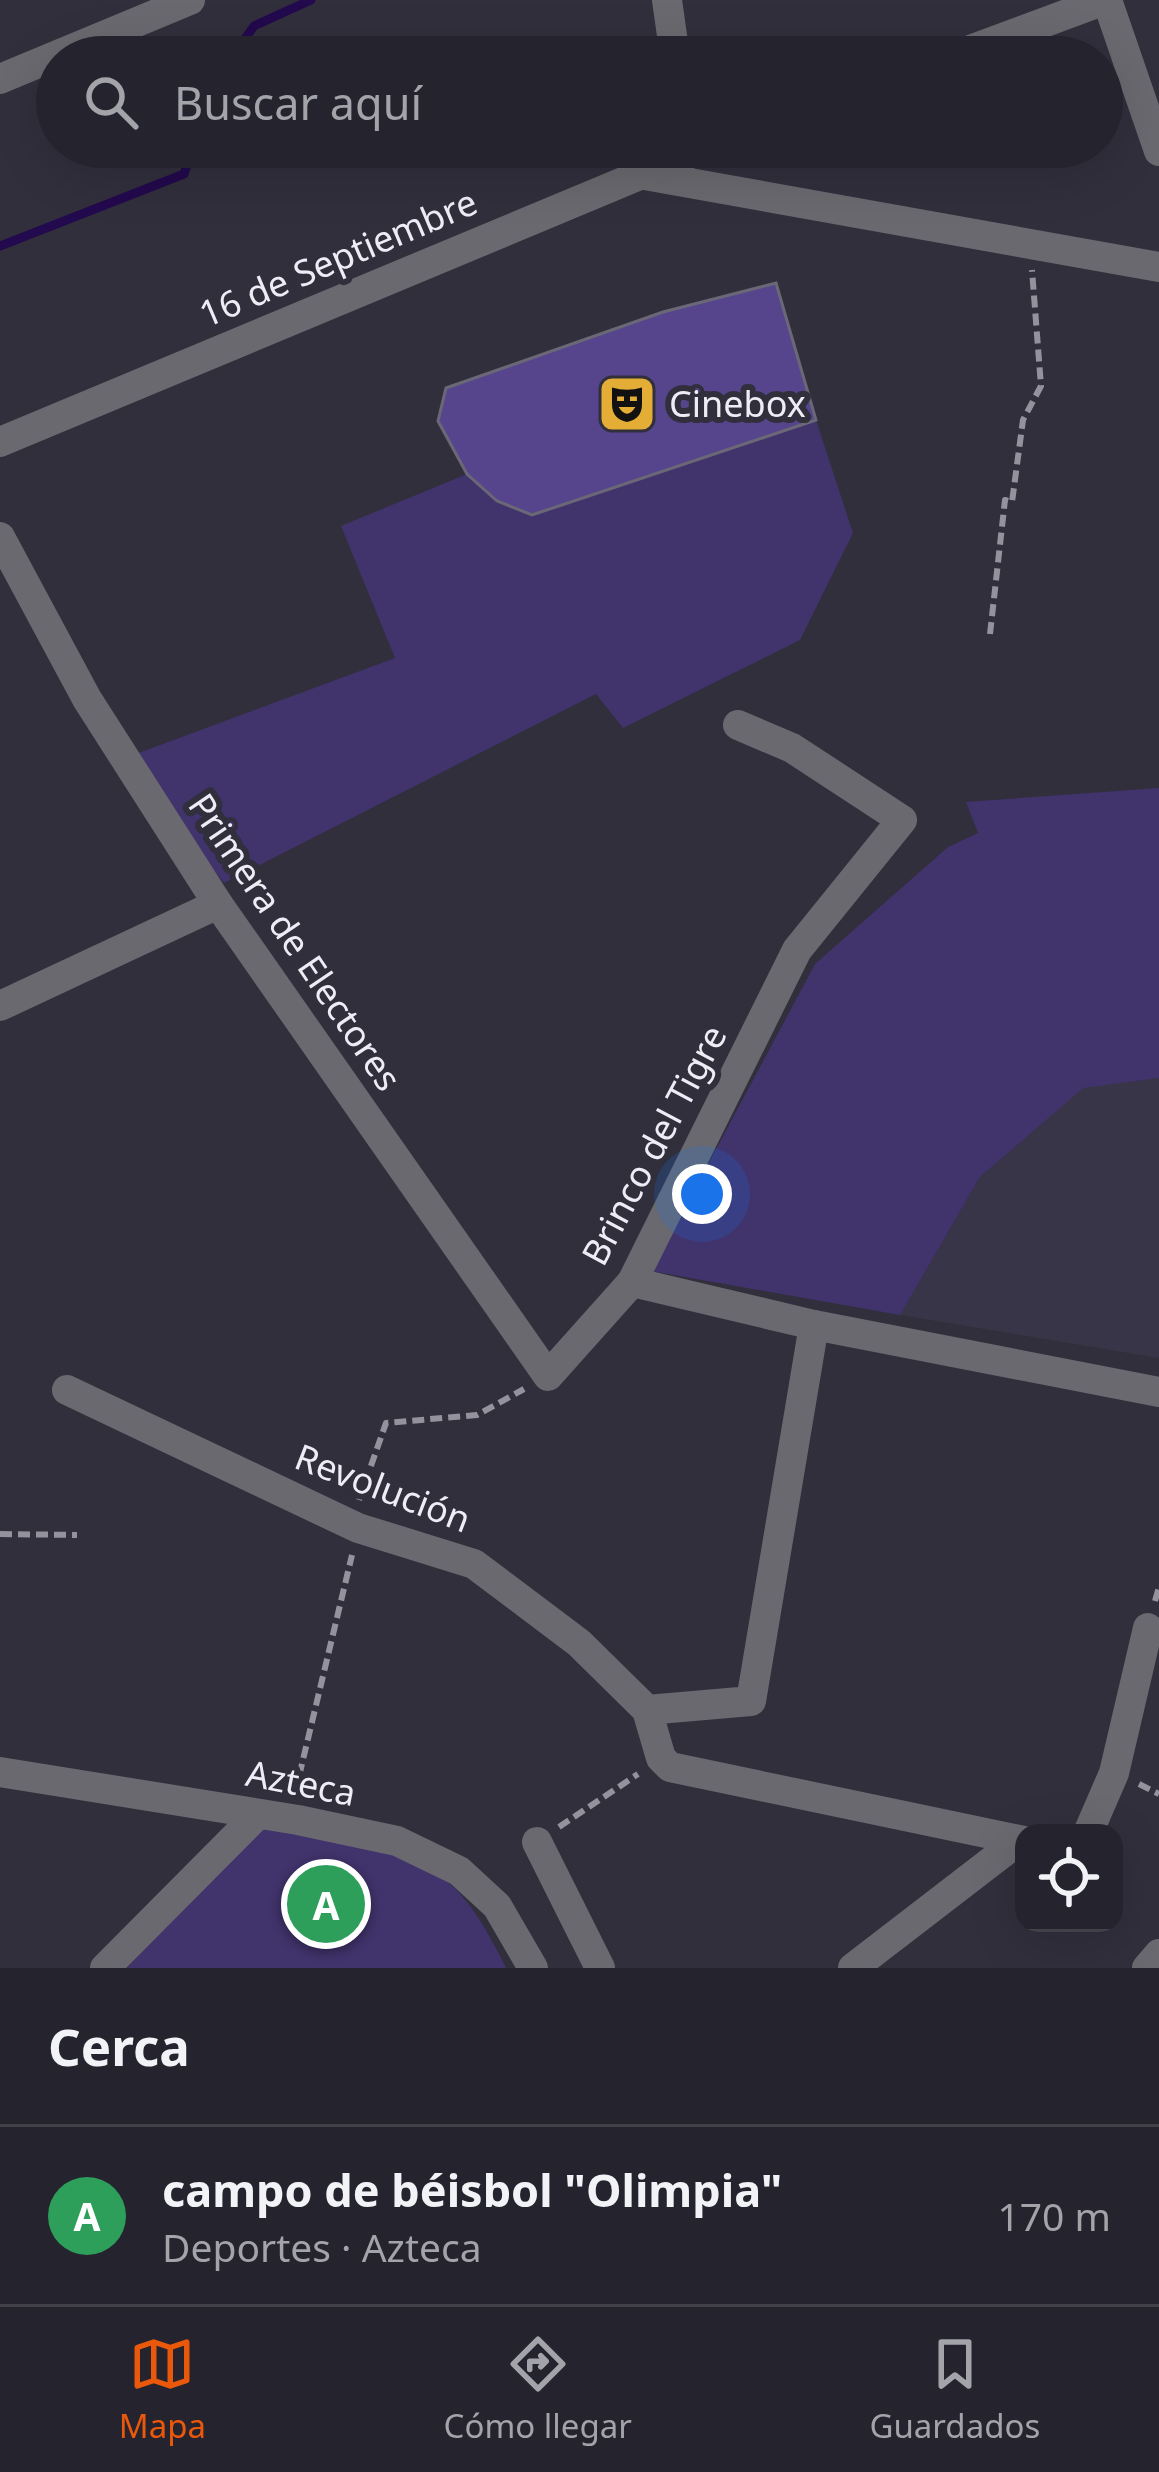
<!DOCTYPE html>
<html lang="es">
<head>
<meta charset="utf-8">
<style>
  body { margin:0; font-family:"Noto Sans",sans-serif; background:#2d2b35; color:#f1f3f6 }
  .controls { position:absolute; right:36px; bottom:36px; display:grid; overflow:hidden; border-radius:24px; box-shadow:0 12px 48px #0002 }
  .controls button { width:108px; height:108px; display:grid; place-items:center; padding:0; border:0; border-bottom:3px solid #424049; background:#25232d; color:#f1f3f6; font:60px sans-serif }
  .you { position:absolute; left:702px; top:1194px; width:42px; height:42px; margin:-30px; border:9px solid #fff; border-radius:50%; background:#1a73e8; box-shadow:0 0 0 18px #1a73e833 }
  .badge { display:grid; place-items:center; width:78px; height:78px; border-radius:50%; background:#ea580c; color:#fff; font-size:39px; font-weight:700 }
  .pin { position:absolute; translate:-50% -50%; border:6px solid #fff; box-shadow:0 3px 12px #0006 }
  .list { margin:0; padding:0; list-style:none }
  h2 { display:flex; justify-content:space-between; align-items:center; height:156px; margin:0; padding:0 48px; font-size:51px }
  h2 small { font-size:39px; font-weight:400; color:#a3a4aa }
  .list li { display:grid; grid-template-columns:78px 1fr auto; gap:36px; align-items:center; box-sizing:border-box; height:180px; padding:0 48px; border-top:3px solid #424049 }
  .list b { display:block; font-size:45px; white-space:nowrap }
  .list p { margin:0; font-size:39px; white-space:nowrap; color:#a3a4aa }
  .list em { font-size:39px; font-style:normal; color:#a3a4aa }
  .icon { flex:none; width:66px; height:66px; fill:none; stroke:currentColor; stroke-width:2; stroke-linecap:round; stroke-linejoin:round }
  .map { position:relative; flex:none; width:1159px; height:1968px; overflow:hidden }
  .search { position:absolute; background:#25232d; box-shadow:0 12px 48px #0002; left:36px; right:36px; top:36px; height:132px; display:flex; align-items:center; gap:30px; box-sizing:border-box; padding:0 42px; border-radius:66px; color:#a3a4aa; font-size:45px }
  .sheet { height:336px; background:#25232d }
  nav { display:flex; justify-content:space-around; align-items:center; box-sizing:border-box; height:168px; border-top:3px solid #424049; background:#25232d; font-size:33px; color:#a3a4aa }
  nav a { display:grid; justify-items:center; gap:6px }
  nav .on { color:#ea580c }
  .map>svg:first-child { display:block }
</style>
</head>
<body>
<div class="map">
<svg width="1159" height="1968" viewBox="0 0 1159 1968">
  <rect width="100%" height="100%" fill="#312f3c"/>
  <!-- built -->
  <path fill="#393548" d="M1159,1078V1358L900,1315L980,1177L1083,1087Z"/>
  <!-- green -->
  <g fill="#41336c">
    <path d="M816,420L853,533L800,640L623,728L596,694L224,883L125,758L395,658L341,526L467,474L497,501L532,515Z"/>
    <path d="M1159,788V1078L1083,1088L980,1177L900,1315L651,1271L815,964L948,847L978,833L966,802Z"/>
    <path d="M264,1820C324,1832 391,1840 442,1877C470,1898 491,1937 506,1968H127Z"/>
  </g>
  <g fill="none" stroke-linecap="round" stroke-linejoin="round">
    <!-- stream -->
    <g stroke="#23094d" stroke-width="9">
      <path d="M232,57L254,26L311,0"/>
      <path d="M0,246L184,174L193,147"/>
    </g>
  </g>
  <!-- building -->
  <path fill="#56458c" stroke="#6a6876" stroke-width="3" d="M776,283L816,420L532,515L497,501L467,474L438,421L446,388L663,312Z"/>
  <g fill="none" stroke-linecap="round" stroke-linejoin="round">
    <!-- path -->
    <g stroke="#94939d" stroke-width="6" stroke-dasharray="12 6" stroke-linecap="butt">
      <path d="M990,634L1005,500L1012,502L1023,420L1041,386L1032,270"/>
      <path d="M359,1500L386,1423L477,1415L524,1389"/>
      <path d="M0,1534L77,1535"/>
      <path d="M1155,1601L1159,1587"/>
      <path d="M1139,1784L1159,1794"/>
      <path d="M295,1793L352,1555"/>
      <path d="M559,1827L638,1774"/>
    </g>
    <!-- minor -->
    <g stroke="#6a696f" stroke-width="30">
      <path d="M667,0L675,57"/>
      <path d="M1107,0L1159,151"/>
      <path d="M951,57L1105,0"/>
      <path d="M0,79L190,0"/>
      <path d="M639,174L1159,267"/>
      <path d="M0,442L707,147"/>
      <path d="M0,537L87,699L218,904L548,1376L632,1282L797,950L902,820L792,748L738,725"/>
      <path d="M0,1006L218,904"/>
      <path d="M632,1282L814,1325L1159,1392"/>
      <path d="M67,1390L358,1528L474,1564L579,1643L647,1710L661,1758L670,1767L1024,1841"/>
      <path d="M647,1710L751,1701L814,1325"/>
      <path d="M0,1772L298,1820L397,1841L459,1871L497,1906L533,1968"/>
      <path d="M1088,1833L1114,1773L1148,1628"/>
      <path d="M537,1842L600,1968"/>
      <path d="M105,1968L258,1814"/>
      <path d="M853,1968L1018,1841"/>
      <path d="M1147,1968L1159,1954"/>
    </g>
  </g>
  <!-- icons -->
  <defs>
    <symbol id="theatre-square" viewBox="-11 -11 22 22"><rect x="-9" y="-9" width="18" height="18" rx="4" fill="#e4ad35" stroke="#312f3c"/><path d="M-5-5.5Q0-4 5-5.5V0Q5 5 0 6Q-5 5-5 0ZM-3.3-2.5H-1v1.5H-3.3ZM1-2.5H3.3v1.5H1ZM-2.8 1Q0 5.5 2.8 1Z" fill="#111"/></symbol>
  </defs>
  <g fill-rule="evenodd">
    <use href="#theatre-square" x="594" y="371" width="66" height="66"/>
  </g>
  <g text-anchor="middle" stroke-width="12" stroke-linejoin="round" paint-order="stroke">
    <!-- street labels -->
    <g font-size="36" fill="#eeedf6" stroke="#312f3c">
      <text transform="translate(338 258) rotate(-23)" y="13">16 de Septiembre</text>
      <text transform="translate(295 942) rotate(56)" y="13">Primera de Electores</text>
      <text transform="translate(654 1145) rotate(-62)" y="13">Brinco del Tigre</text>
      <text transform="translate(383 1488) rotate(21)" y="13">Revolución</text>
      <text transform="translate(301 1783) rotate(11)" y="13">Azteca</text>
    </g>
    <!-- poi labels -->
    <g font-size="36" fill="#eeedf6" stroke="#312f3c" text-anchor="start">
      <text x="669" y="417">Cinebox</text>
    </g>
  </g>
</svg>
<div class="controls">
<button><svg class="icon" aria-label="locate" viewBox="0 0 24 24"><circle cx="12" cy="12" r="6"/><path d="M12 2v4M12 18v4M2 12h4M18 12h4"/></svg></button>
</div>
<div class="you"></div>
<div class="pin badge" style="left:326px;top:1904px;background:#2e9e5b">A</div>
<div class="search"><svg class="icon" aria-label="search" viewBox="0 0 24 24"><circle cx="10" cy="10" r="6"/><path d="M15 15l6 6"/></svg>Buscar aquí</div>
</div>
<section class="sheet">
<h2>Cerca<small></small></h2>
<ul class="list">
<li><span class="badge" style="background:#2e9e5b">A</span><div><b>campo de béisbol &quot;Olimpia&quot;</b><p>Deportes · Azteca</p></div><em>170 m</em></li>
</ul>
</section>
<nav>
<a class="on"><svg class="icon" aria-label="map" viewBox="0 0 24 24"><path d="M3 6l6-2 6 2 6-2v14l-6 2-6-2-6 2zM9 4v14M15 6v14"/></svg>Mapa</a>
<a><svg class="icon" aria-label="directions" viewBox="0 0 24 24"><path d="M12 3l9 9-9 9-9-9zM9 14v-3h6M13 9l2 2-2 2"/></svg>Cómo llegar</a>
<a><svg class="icon" aria-label="saved" viewBox="0 0 24 24"><path d="M7 4h10v16l-5-4-5 4z"/></svg>Guardados</a>
</nav>
</body>
</html>
